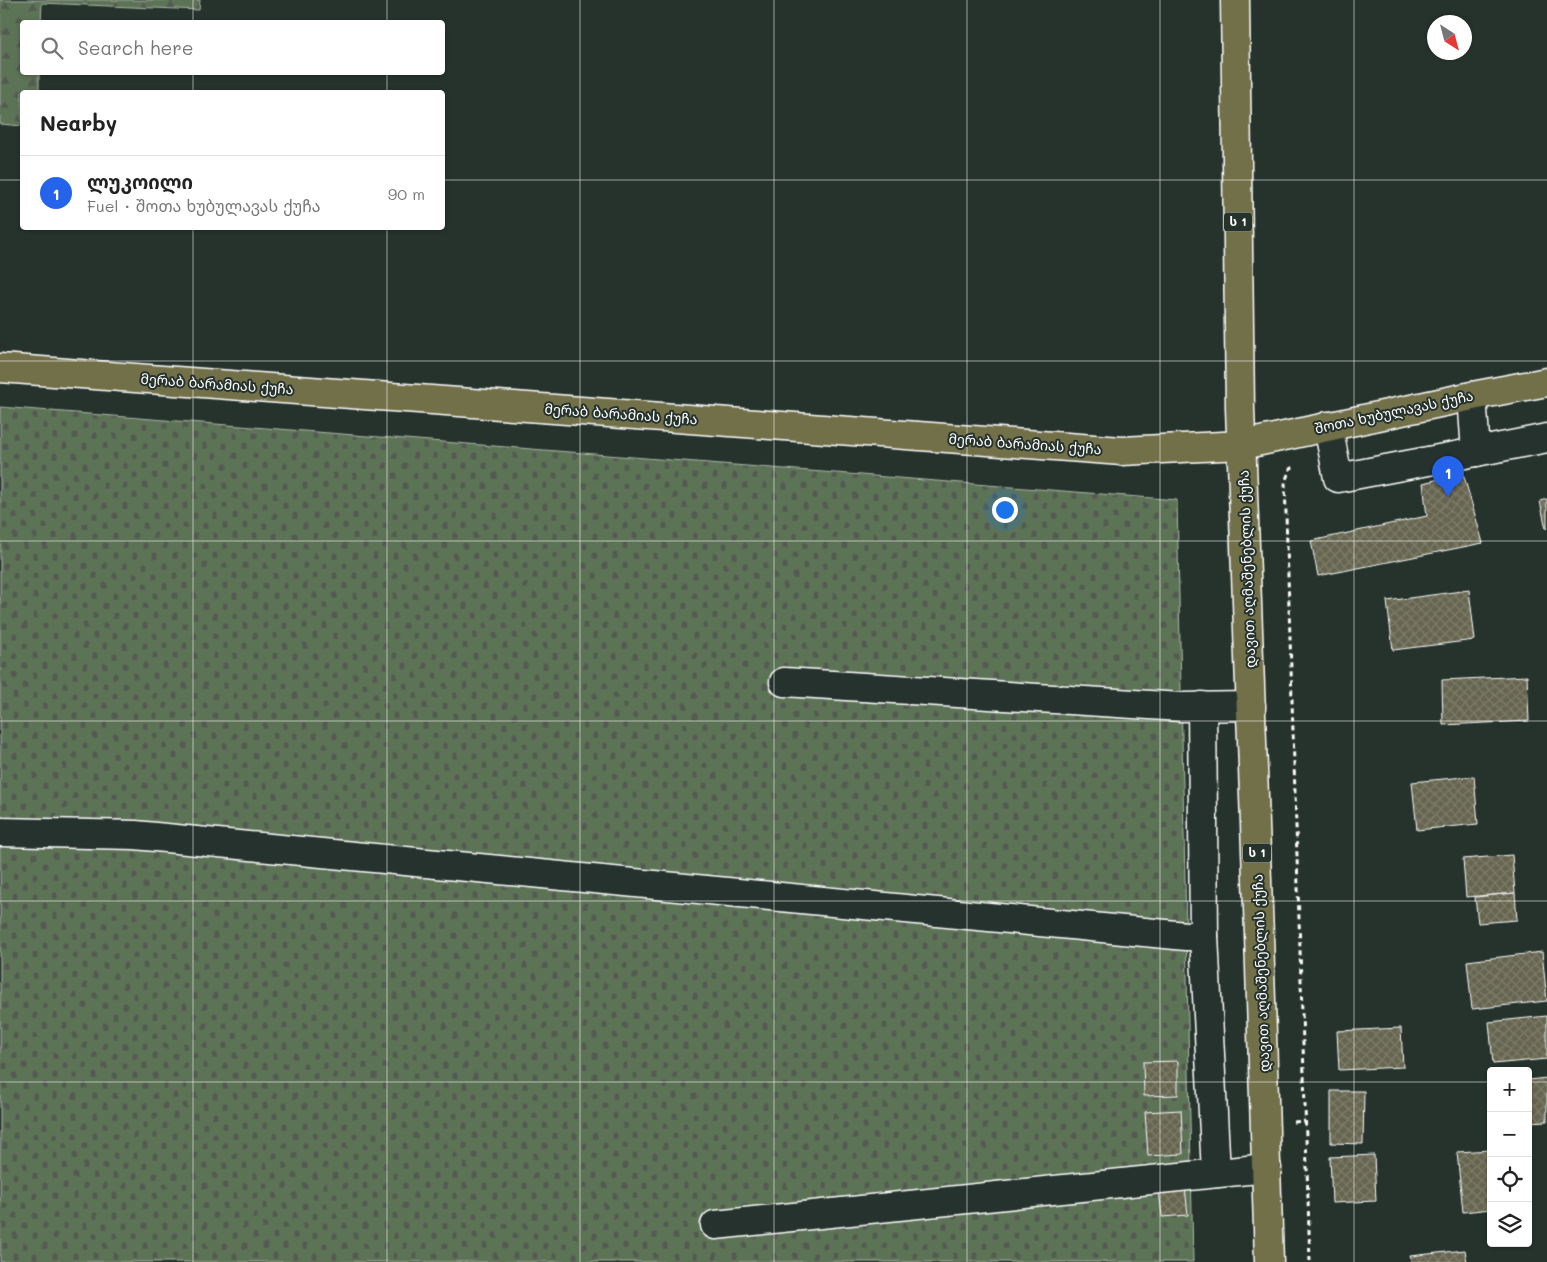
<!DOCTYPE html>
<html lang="en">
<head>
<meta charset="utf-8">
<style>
  body { margin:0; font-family:Mali,"Noto Sans Georgian",sans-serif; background:#f2f2f2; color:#222 }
  .controls { position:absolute; right:15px; bottom:15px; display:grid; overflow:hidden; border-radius:5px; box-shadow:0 1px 4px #0004 }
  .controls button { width:45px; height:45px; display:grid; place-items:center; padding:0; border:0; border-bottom:1px solid #e0e0e0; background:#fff; color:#222; font:25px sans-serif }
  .compass { position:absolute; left:1427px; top:15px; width:45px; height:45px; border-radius:50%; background:#fff; box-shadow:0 1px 4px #0004; rotate:144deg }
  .you { position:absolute; left:1004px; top:509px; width:18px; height:18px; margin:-12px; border:4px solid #fff; border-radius:50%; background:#1a73e8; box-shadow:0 0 0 8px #1a73e833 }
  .badge { display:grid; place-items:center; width:32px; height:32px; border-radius:50%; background:#2563eb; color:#fff; font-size:16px; font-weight:700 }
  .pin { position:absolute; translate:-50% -41px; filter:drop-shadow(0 1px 2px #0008) }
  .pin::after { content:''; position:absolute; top:26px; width:18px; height:15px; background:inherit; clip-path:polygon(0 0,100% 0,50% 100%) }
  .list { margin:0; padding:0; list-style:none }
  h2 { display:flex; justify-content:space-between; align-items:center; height:65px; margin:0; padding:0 20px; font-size:21px }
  h2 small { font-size:16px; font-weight:400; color:#767676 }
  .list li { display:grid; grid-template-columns:32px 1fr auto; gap:15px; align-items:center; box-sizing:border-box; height:75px; padding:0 20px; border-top:1px solid #e0e0e0 }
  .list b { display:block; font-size:19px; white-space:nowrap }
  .list p { margin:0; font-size:16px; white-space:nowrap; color:#767676 }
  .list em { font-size:16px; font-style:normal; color:#767676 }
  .icon { flex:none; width:28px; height:28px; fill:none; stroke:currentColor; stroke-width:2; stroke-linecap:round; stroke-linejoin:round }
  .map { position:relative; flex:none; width:1547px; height:1262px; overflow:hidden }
  .search { position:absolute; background:#fff; box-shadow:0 1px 4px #0004; left:20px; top:20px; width:425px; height:55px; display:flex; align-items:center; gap:12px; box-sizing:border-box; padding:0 18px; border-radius:5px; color:#767676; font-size:19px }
  .panel { position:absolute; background:#fff; box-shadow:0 1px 4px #0004; left:20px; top:90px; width:425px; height:140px; border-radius:5px }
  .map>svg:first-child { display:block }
</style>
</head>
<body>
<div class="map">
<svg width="1547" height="1262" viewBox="0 0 1547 1262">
  <defs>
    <pattern id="forest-firs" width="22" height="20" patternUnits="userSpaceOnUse" patternTransform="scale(1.25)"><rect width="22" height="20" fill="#5d7357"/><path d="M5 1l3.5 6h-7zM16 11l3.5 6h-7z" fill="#525a50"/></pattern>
    <pattern id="cemetery-stones" width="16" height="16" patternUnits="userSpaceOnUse" patternTransform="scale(1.25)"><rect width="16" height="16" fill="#5d7357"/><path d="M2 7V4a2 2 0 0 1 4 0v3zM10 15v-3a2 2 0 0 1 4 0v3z" fill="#525a50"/></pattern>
    <pattern id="building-cross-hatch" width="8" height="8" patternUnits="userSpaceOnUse" patternTransform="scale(1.25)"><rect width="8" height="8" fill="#666550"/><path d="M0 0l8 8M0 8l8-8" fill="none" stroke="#7d7c6a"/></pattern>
  </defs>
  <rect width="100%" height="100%" fill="#26332d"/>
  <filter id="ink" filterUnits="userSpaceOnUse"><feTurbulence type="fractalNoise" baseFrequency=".02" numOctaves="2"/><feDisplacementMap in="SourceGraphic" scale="10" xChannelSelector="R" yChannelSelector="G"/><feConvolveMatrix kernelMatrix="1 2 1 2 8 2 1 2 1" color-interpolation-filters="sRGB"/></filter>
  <g filter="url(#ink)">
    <!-- forest -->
    <path fill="url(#forest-firs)" stroke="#aeb9ab" d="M0,0H200L199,10L42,3L41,22H22V72L39,73V92H22V126L0,124Z"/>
    <!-- cemetery -->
    <path fill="url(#cemetery-stones)" stroke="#aeb9ab" d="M0,407L1177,500L1193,1262H0Z"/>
    <!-- building -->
    <g fill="url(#building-cross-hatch)" stroke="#fff">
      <path d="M1463,473L1483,543L1318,576L1311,541L1427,516L1423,483Z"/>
      <path d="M1547,499V528L1546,529L1540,501Z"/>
      <path d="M1469,590L1475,640L1393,650L1387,601Z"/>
      <path d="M1527,676L1529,721L1443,725L1442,680Z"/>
      <path d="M1474,776L1478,824L1417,830L1412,782Z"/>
      <path d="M1512,855L1515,893L1466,897L1463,859Z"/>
      <path d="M1515,893L1517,920L1478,923L1475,897Z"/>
      <path d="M1542,952L1547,1001L1472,1009L1467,961Z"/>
      <path d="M1547,1016V1059L1493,1064L1489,1022Z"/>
      <path d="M1401,1028L1403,1067L1339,1070L1337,1031Z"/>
      <path d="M1178,1061V1095L1144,1096L1143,1062Z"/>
      <path d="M1547,1078V1121L1528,1122V1080Z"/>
      <path d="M1331,1091H1364L1363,1144L1331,1143Z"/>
      <path d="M1181,1110L1183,1154L1148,1156L1145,1112Z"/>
      <path d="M1491,1150V1209L1463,1212L1457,1152Z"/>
      <path d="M1374,1155L1376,1201L1332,1203L1330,1157Z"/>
      <path d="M1185,1187L1188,1215L1162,1217L1159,1189Z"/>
      <path d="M1465,1250L1467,1262H1411L1410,1256Z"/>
    </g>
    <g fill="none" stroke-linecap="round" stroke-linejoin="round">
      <defs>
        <g id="minor">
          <path d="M1472,396L1476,452"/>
          <path d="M1328,426L1338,478L1476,452L1547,438"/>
          <path d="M784,682L1181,707L1251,706"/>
          <path d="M1202,706L1204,936L1216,1173"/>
          <path d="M0,832L135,835L1186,936H1204"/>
          <path d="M715,1225L1267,1168"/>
        </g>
        <path id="major" d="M0,368L1122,451L1242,445L1472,396L1547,382"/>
        <path id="highway" d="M1235,0L1240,408L1259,935L1269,1262"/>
      </defs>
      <!-- minor casing -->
      <use href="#minor" stroke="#fff" stroke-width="31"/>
      <!-- major casing -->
      <use href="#major" stroke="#fff" stroke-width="31"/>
      <!-- highway casing -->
      <use href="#highway" stroke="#fff" stroke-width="31"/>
      <!-- path -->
      <g stroke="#fff" stroke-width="3" stroke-dasharray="5 4" stroke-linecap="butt">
        <path d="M1293,467L1290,469L1285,482L1310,1262"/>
        <path d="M1294,1122L1305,1121"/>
      </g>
      <!-- minor -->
      <use href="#minor" stroke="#26332d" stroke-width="28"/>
      <!-- major -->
      <use href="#major" stroke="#726f4a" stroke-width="28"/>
      <!-- highway -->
      <use href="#highway" stroke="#726f4a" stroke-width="28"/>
    </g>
  </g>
  <!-- grid -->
  <path fill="none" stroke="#fff" stroke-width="1" stroke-opacity="0.55" d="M193,0V22M387,0V22M580,0V1262M774,0V1262M967,0V1262M1160,0V1262M1354,0V1262M193,72V92M387,72V92M0,180H22M442,180H1547M193,228V1262M387,228V1262M0,361H1547M0,541H1547M0,721H1547M0,901H1547M0,1082H1491M1528,1082H1547"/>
  <g text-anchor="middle" stroke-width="4" stroke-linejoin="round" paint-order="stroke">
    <!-- shield labels -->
    <g fill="#26332d" stroke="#bec2c0" stroke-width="1">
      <rect x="1224" y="212.5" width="28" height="19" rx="4"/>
      <rect x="1243" y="843.5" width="28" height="19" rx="4"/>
    </g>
    <g font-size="12" font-weight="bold" fill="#fff">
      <text x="1238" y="226">ს 1</text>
      <text x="1257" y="857">ს 1</text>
    </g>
    <!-- street labels -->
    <g font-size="14" fill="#fff" stroke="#26332d">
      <text transform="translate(217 384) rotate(4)" y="5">მერაბ ბარამიას ქუჩა</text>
      <text transform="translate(1394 412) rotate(-12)" y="5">შოთა ხუბულავას ქუჩა</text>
      <text transform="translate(621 414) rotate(4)" y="5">მერაბ ბარამიას ქუჩა</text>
      <text transform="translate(1025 444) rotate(4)" y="5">მერაბ ბარამიას ქუჩა</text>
      <text transform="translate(1247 569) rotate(-92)" y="5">დავით აღმაშენებლის ქუჩა</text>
      <text transform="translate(1261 973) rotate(-92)" y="5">დავით აღმაშენებლის ქუჩა</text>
    </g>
  </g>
</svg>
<div class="controls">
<button>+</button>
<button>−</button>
<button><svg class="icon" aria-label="locate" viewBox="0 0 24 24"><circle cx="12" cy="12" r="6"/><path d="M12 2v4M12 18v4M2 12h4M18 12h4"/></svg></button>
<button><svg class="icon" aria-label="layers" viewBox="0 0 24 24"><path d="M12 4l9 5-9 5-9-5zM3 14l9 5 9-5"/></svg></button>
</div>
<svg class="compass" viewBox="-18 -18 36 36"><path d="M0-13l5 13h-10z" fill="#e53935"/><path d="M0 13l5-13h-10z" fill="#767676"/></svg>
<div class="you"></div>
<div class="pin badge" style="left:1448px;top:497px">1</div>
<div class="search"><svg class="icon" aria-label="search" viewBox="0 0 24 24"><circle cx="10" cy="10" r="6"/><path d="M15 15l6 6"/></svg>Search here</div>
<section class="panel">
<h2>Nearby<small></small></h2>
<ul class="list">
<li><span class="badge">1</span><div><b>ლუკოილი</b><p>Fuel · შოთა ხუბულავას ქუჩა</p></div><em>90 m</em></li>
</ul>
</section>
</div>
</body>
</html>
